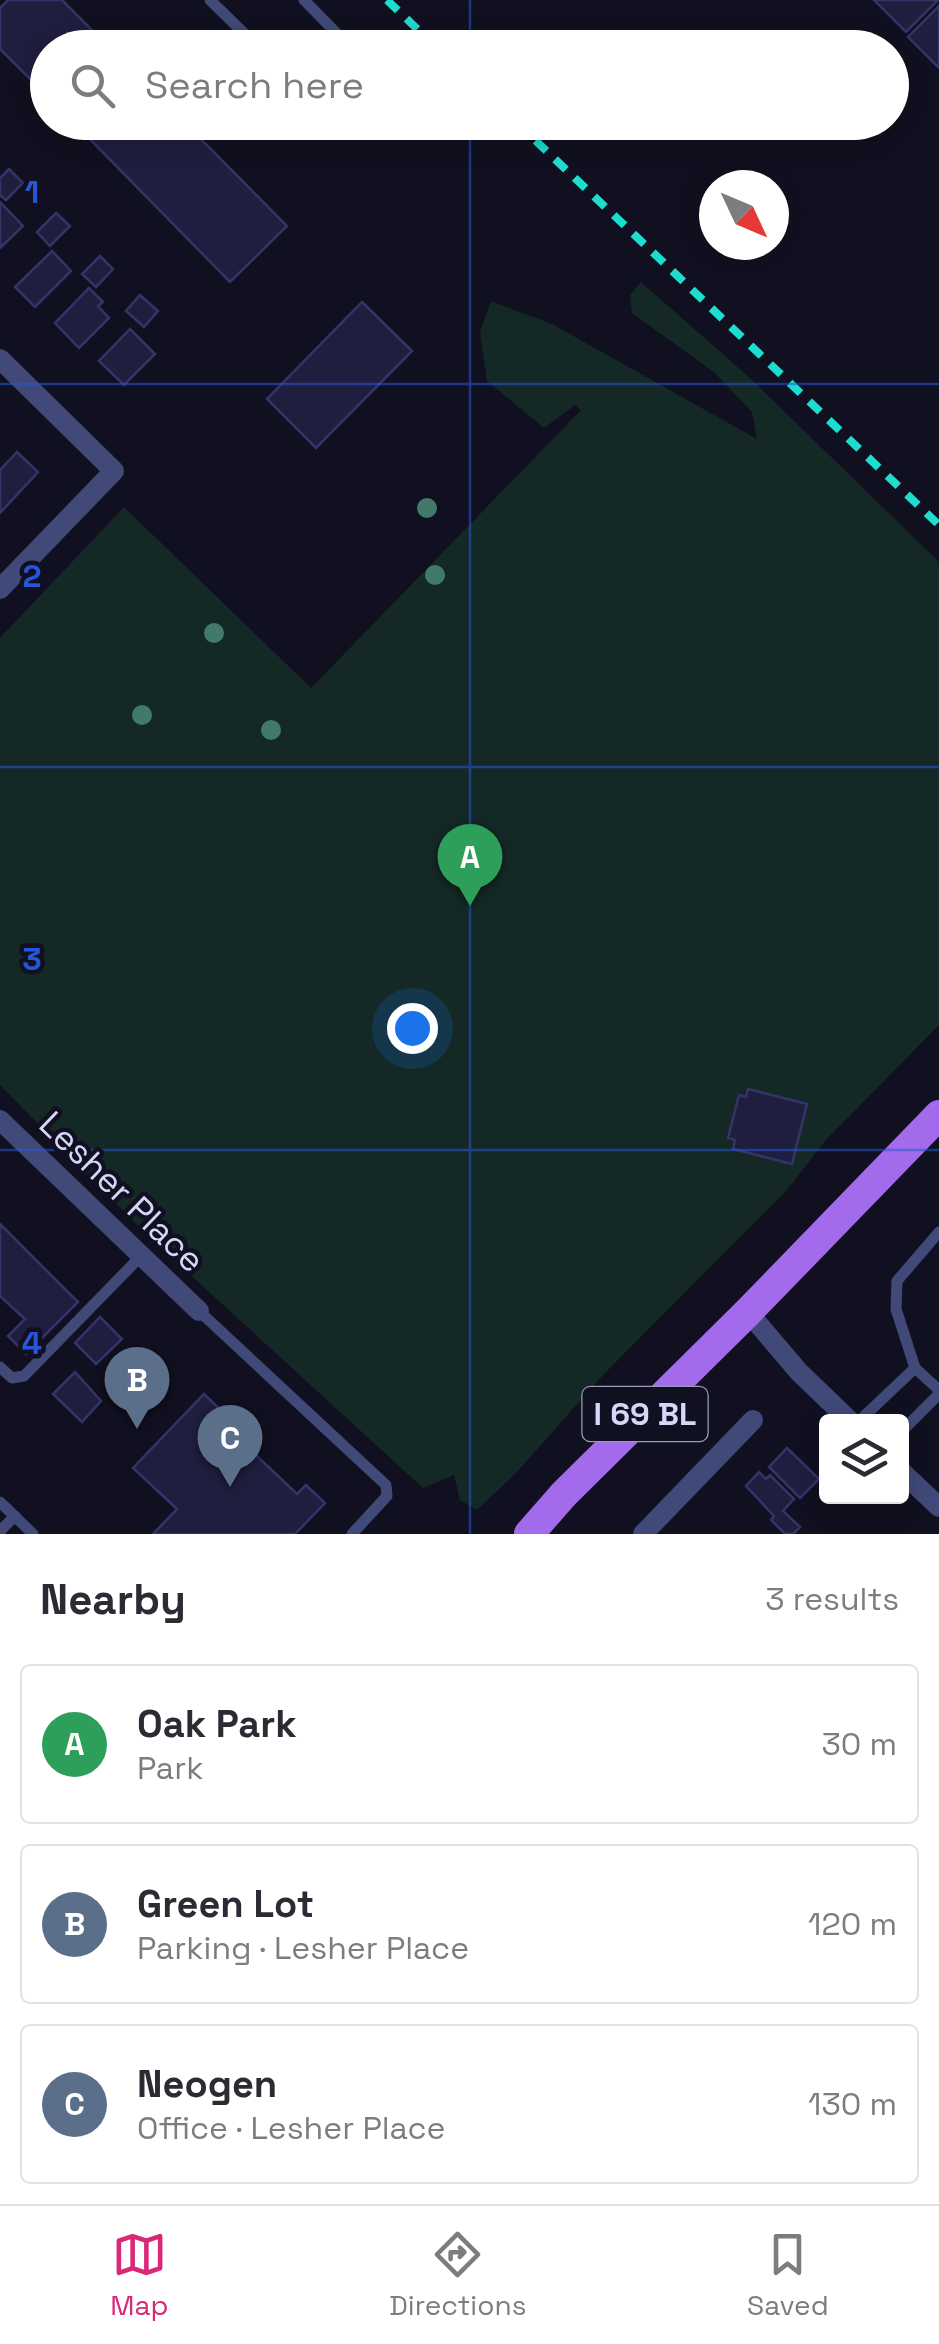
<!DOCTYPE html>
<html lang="en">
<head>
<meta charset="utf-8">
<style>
  body { margin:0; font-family:"Space Grotesk",sans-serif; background:#f2f2f3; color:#2b2b33 }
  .controls { position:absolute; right:30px; bottom:30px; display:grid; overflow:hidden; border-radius:10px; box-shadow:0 5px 25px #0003 }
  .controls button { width:90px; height:90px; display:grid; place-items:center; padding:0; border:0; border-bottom:2px solid #e1e1e2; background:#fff; color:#2b2b33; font:50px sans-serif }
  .compass { position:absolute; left:699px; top:170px; width:90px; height:90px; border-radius:50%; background:#fff; box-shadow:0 5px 25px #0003; rotate:134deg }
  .you { position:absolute; left:412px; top:1028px; width:35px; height:35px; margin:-25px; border:8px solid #fff; border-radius:50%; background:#1a73e8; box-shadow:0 0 0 15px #1a73e833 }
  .badge { display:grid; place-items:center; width:65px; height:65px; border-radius:50%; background:#db2777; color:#fff; font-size:32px; font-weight:700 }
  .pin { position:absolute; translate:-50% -82px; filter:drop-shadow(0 2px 5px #0008) }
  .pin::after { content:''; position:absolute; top:52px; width:35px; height:30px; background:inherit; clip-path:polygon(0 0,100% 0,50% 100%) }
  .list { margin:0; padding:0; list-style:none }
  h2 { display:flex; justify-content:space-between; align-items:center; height:130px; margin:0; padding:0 40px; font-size:42px }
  h2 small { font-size:32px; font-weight:400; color:#7c7c81 }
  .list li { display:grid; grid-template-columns:65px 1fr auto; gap:30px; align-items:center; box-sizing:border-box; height:160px; margin:0 20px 20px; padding:0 20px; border:2px solid #e1e1e2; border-radius:10px }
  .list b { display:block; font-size:38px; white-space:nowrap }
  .list p { margin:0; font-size:32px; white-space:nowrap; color:#7c7c81 }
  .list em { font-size:32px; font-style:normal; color:#7c7c81 }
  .icon { flex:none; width:55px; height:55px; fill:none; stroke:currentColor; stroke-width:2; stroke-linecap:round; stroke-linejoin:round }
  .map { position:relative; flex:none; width:939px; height:1534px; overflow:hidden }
  .search { position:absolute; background:#fff; box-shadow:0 5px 25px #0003; left:30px; right:30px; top:30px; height:110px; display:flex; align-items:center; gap:25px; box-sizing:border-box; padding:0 35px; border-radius:55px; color:#7c7c81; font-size:38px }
  .sheet { height:670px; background:#fff }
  nav { display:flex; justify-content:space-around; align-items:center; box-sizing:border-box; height:140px; border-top:2px solid #e1e1e2; background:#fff; font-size:28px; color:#7c7c81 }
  nav a { display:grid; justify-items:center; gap:5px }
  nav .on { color:#db2777 }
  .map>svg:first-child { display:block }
</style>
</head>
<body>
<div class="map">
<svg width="939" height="1534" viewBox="0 0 939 1534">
  <rect width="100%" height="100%" fill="#101020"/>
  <!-- green -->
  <path fill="#142925" d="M641,282L751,379L939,562V1025L825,1141L787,1190L603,1375L516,1473L477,1510L460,1500L454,1475L423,1488L148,1236L0,1085V638L124,507L311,688L581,410L575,405L544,428L487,381L480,332L491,301L552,324L757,439L752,412L715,373L632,313L630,295Z"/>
  <!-- building -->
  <g fill="#1f1e3f" stroke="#353368" stroke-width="2.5">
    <path d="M8,0H62L110,48H48V97L0,49V8Z"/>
    <path d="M874,0H938L906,32Z"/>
    <path d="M939,6V68L908,37Z"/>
    <path d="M73,122H184L287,226L230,282Z"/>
    <path d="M9,169L23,183L6,200L0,195V178Z"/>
    <path d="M0,202L23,226L0,248Z"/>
    <path d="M56,213L70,226L50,246L37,232Z"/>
    <path d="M52,251L71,271L35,307L15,287Z"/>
    <path d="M100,256L113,269L96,287L82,274Z"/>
    <path d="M89,288L103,302L98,306L109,318L79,348L55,323Z"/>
    <path d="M140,295L158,311L144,327L126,311Z"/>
    <path d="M362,302L412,351L316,448L267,399Z"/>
    <path d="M130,329L155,354L124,385L99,361Z"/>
    <path d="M17,452L38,472L0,513V470Z"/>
    <path d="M748,1089L807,1104L792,1164L733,1149L735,1140L728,1138L739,1095L746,1097Z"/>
    <path d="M0,1224L78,1302L26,1354L8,1336L25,1319L0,1296Z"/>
    <path d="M100,1317L122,1339L96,1364L75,1343Z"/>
    <path d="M75,1372L101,1401L82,1422L53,1394Z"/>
    <path d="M204,1394L226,1415L220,1421L297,1494L306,1485L325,1503L295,1534H153L177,1509L133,1468Z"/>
    <path d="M787,1448L819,1479L800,1498L769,1467Z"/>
    <path d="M759,1472L766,1479L770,1475L794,1499L783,1511L800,1527L793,1534H785L771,1520L774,1516L746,1486Z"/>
  </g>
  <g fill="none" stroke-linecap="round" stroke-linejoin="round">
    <!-- lane -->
    <g stroke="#414979" stroke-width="11">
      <path d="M210,0L259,48"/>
      <path d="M304,0L351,48"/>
      <path d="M939,1232L897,1281L896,1309L915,1368L939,1390"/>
      <path d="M199,1311L386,1485L387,1496L352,1534"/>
      <path d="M0,1367L12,1378L24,1376L141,1256"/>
      <path d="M858,1422L915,1368"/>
      <path d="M902,1431L939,1394"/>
      <path d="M0,1502L33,1534"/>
      <path d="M0,1531L15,1516"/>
    </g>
    <!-- street -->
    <g stroke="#414979" stroke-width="20">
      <path d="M0,359L114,471L0,589"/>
      <path d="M0,1120L199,1311"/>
      <path d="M748,1312L799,1372L851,1422"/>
      <path d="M902,1472L939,1507"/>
      <path d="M643,1534L753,1420"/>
    </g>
    <!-- primary -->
    <path stroke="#a46aec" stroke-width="30" d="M529,1534L564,1494L748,1312L939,1115"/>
    <!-- rail -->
    <g stroke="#1dddcf" stroke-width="8" stroke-dasharray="15 12" stroke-linecap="butt">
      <path d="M387,0L437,48"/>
      <path d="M516,122L939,525"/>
    </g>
  </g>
  <!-- trees -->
  <g fill="#427a69">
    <circle cx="427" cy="508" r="10"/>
    <circle cx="435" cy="575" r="10"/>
    <circle cx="214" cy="633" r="10"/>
    <circle cx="142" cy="715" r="10"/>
    <circle cx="271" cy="730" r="10"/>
  </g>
  <!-- grid -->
  <path fill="none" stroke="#2655da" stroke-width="2.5" stroke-opacity="0.55" d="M470,0V48M470,122V1534M0,384H939M0,767H939M0,1150H939"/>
  <g text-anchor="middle" stroke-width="9" stroke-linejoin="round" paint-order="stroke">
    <!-- shield labels -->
    <rect fill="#101020" stroke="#9a9bb8" stroke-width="2.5" x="582.5" y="1387" width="125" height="54" rx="8"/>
    <g font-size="32" font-weight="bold" fill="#d5d7f9">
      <text x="645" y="1425">I 69 BL</text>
    </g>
    <!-- street labels -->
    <g font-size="35" fill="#d5d7f9" stroke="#101020">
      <text transform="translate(122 1192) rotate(44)" y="12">Lesher Place</text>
    </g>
  </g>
  <g font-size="32" text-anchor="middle" font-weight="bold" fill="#2655da" stroke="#101020" stroke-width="9" stroke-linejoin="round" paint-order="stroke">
    <text x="32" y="203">1</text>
    <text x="32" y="587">2</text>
    <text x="32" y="970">3</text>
    <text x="32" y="1354">4</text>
  </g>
</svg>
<div class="controls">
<button><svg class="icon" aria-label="layers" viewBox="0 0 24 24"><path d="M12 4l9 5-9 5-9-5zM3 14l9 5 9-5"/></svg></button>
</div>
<svg class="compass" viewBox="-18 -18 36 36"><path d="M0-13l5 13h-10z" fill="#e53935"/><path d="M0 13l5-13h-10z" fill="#7c7c81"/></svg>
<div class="you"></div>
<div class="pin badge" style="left:470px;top:906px;background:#2e9e5b">A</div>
<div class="pin badge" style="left:137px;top:1429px;background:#5c6f8a">B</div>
<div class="pin badge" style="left:230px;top:1487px;background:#5c6f8a">C</div>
<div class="search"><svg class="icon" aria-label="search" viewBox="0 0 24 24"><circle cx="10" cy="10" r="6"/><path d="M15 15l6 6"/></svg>Search here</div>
</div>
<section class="sheet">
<h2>Nearby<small>3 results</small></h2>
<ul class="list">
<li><span class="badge" style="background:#2e9e5b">A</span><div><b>Oak Park</b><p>Park</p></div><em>30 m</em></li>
<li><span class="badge" style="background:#5c6f8a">B</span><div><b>Green Lot</b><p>Parking · Lesher Place</p></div><em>120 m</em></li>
<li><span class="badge" style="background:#5c6f8a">C</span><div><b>Neogen</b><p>Office · Lesher Place</p></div><em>130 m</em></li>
</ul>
</section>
<nav>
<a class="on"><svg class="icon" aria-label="map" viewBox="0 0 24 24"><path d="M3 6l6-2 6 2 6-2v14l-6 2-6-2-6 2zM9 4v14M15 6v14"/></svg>Map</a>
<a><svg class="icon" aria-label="directions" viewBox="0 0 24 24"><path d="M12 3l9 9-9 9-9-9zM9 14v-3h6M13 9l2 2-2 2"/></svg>Directions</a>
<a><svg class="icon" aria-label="saved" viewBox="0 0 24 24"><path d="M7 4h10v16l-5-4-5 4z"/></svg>Saved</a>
</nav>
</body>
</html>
